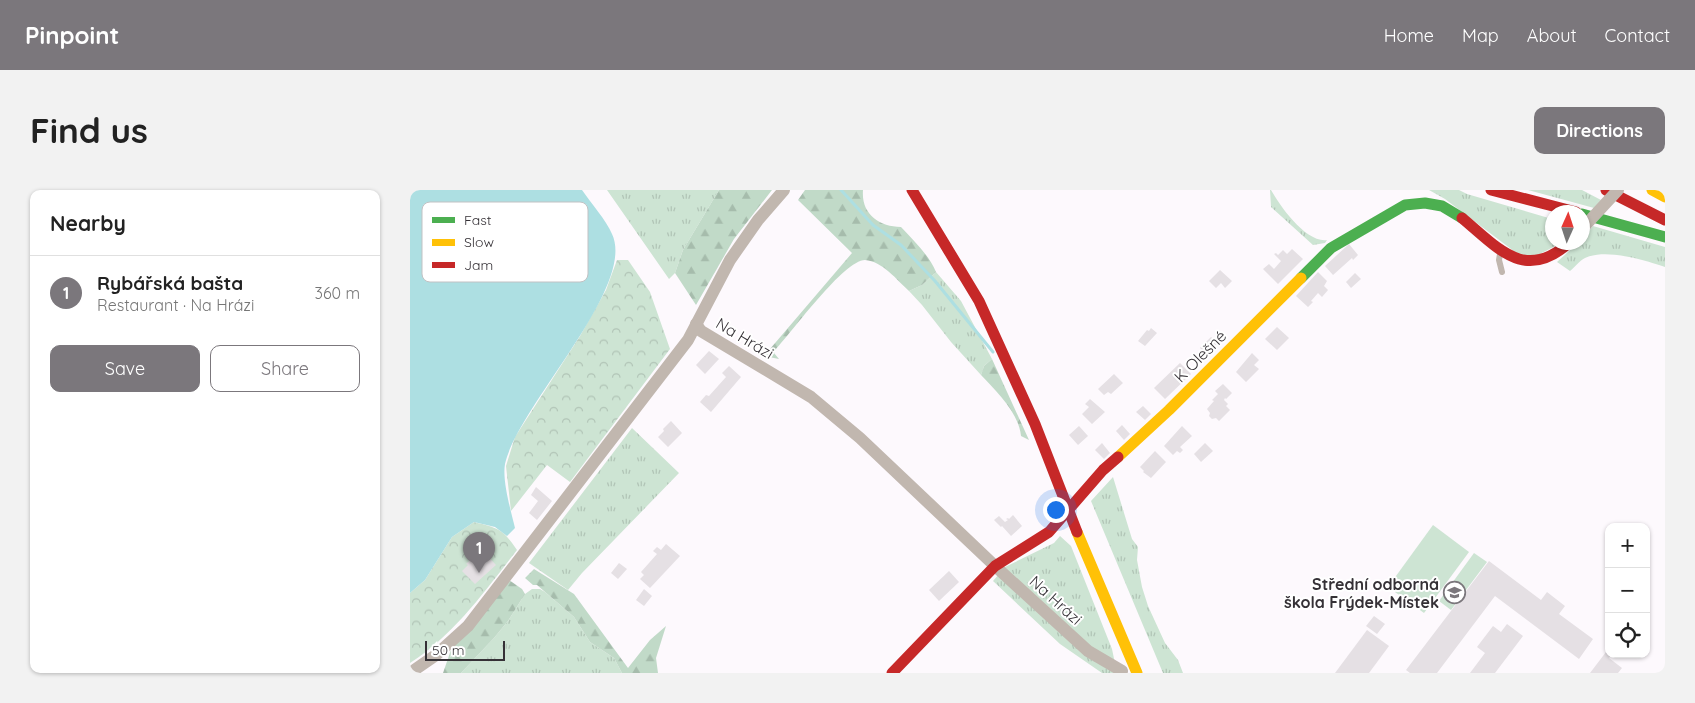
<!DOCTYPE html>
<html lang="en">
<head>
<meta charset="utf-8">
<style>
  body { margin:0; font-family:Quicksand,sans-serif; background:#f2f2f2; color:#222 }
  .controls { position:absolute; right:15px; bottom:15px; display:grid; overflow:hidden; border-radius:10px; box-shadow:0 1px 4px #0004 }
  .controls button { width:45px; height:45px; display:grid; place-items:center; padding:0; border:0; border-bottom:1px solid #e0e0e0; background:#fff; color:#222; font:25px sans-serif }
  .compass { position:absolute; left:1135px; top:15px; width:45px; height:45px; border-radius:50%; background:#fff; box-shadow:0 1px 4px #0004; rotate:3deg }
  .scale { position:absolute; left:15px; bottom:12px; width:80px; box-sizing:border-box; padding-left:5px; border:2px solid #353136; border-top:0; font-size:14px; line-height:18px; white-space:nowrap; color:#353136; -webkit-text-stroke:4px #fff; paint-order:stroke }
  .you { position:absolute; left:645px; top:319px; width:18px; height:18px; margin:-12px; border:4px solid #fff; border-radius:50%; background:#1a73e8; box-shadow:0 0 0 8px #1a73e833 }
  .badge { display:grid; place-items:center; width:32px; height:32px; border-radius:50%; background:#7b777c; color:#fff; font-size:16px; font-weight:700 }
  .pin { position:absolute; translate:-50% -41px; filter:drop-shadow(0 1px 2px #0008) }
  .pin::after { content:''; position:absolute; top:26px; width:18px; height:15px; background:inherit; clip-path:polygon(0 0,100% 0,50% 100%) }
  .list { margin:0; padding:0; list-style:none }
  h2 { display:flex; justify-content:space-between; align-items:center; height:65px; margin:0; padding:0 20px; font-size:21px }
  h2 small { font-size:16px; font-weight:400; color:#767676 }
  .list li { display:grid; grid-template-columns:32px 1fr auto; gap:15px; align-items:center; box-sizing:border-box; height:75px; padding:0 20px; border-top:1px solid #e0e0e0 }
  .list b { display:block; font-size:19px; white-space:nowrap }
  .list p { margin:0; font-size:16px; white-space:nowrap; color:#767676 }
  .list em { font-size:16px; font-style:normal; color:#767676 }
  .actions { display:flex; gap:10px; padding:15px 20px }
  .actions a { flex:1; padding:11px 0; border:1px solid #7b777c; border-radius:10px; text-align:center; font-size:18px; color:#7b777c }
  .actions .main { background:#7b777c; color:#fff }
  .icon { flex:none; width:28px; height:28px; fill:none; stroke:currentColor; stroke-width:2; stroke-linecap:round; stroke-linejoin:round }
  .map { position:relative; flex:none; width:1255px; height:483px; overflow:hidden; border-radius:10px }
  header { display:flex; align-items:center; gap:30px; box-sizing:border-box; height:70px; padding:0 25px; background:#7b777c; color:#fff }
  header strong { font-size:24px }
  nav { display:flex; gap:28px; margin-inline-start:auto; font-size:18px }
  .intro { display:flex; align-items:center; justify-content:space-between; box-sizing:border-box; height:120px; padding:0 30px }
  h1 { margin:0; font-size:35px }
  .button { padding:12px 22px; border-radius:10px; background:#7b777c; color:#fff; font-size:18px; font-weight:700 }
  main { display:flex; gap:30px; padding:0 30px }
  aside { flex:1; background:#fff; border-radius:10px; box-shadow:0 1px 4px #0004 }
  .map>svg:first-child { display:block }
</style>
</head>
<body>
<header>
<strong>Pinpoint</strong>
<nav><a>Home</a><a>Map</a><a>About</a><a>Contact</a></nav>
</header>
<div class="intro"><h1>Find us</h1><a class="button">Directions</a></div>
<main>
<aside>
<h2>Nearby<small></small></h2>
<ul class="list">
<li><span class="badge">1</span><div><b>Rybářská bašta</b><p>Restaurant · Na Hrázi</p></div><em>360 m</em></li>
</ul>
<div class="actions"><a class="main">Save</a><a>Share</a></div>
</aside>
<div class="map">
<svg width="1255" height="483" viewBox="0 0 1255 483">
  <defs>
    <pattern id="grass-tufts" width="24" height="20" patternUnits="userSpaceOnUse" patternTransform="scale(1.25)"><rect width="24" height="20" fill="#cde4d3"/><path d="M3 7l-1-3M5 7V3M7 7l1-3M15 17l-1-3M17 17v-4M19 17l1-3" fill="none" stroke="#b1c4b6"/></pattern>
    <pattern id="forest-firs" width="22" height="20" patternUnits="userSpaceOnUse" patternTransform="scale(1.25)"><rect width="22" height="20" fill="#c1dac8"/><path d="M5 1l3.5 6h-7zM16 11l3.5 6h-7z" fill="#a6bcac"/></pattern>
    <pattern id="park-crowns" width="20" height="18" patternUnits="userSpaceOnUse" patternTransform="scale(1.25)"><rect width="20" height="18" fill="#cde4d3"/><path d="M2 6a3 3 0 1 1 6 0M12 15a3 3 0 1 1 6 0" fill="none" stroke="#b1c4b6"/></pattern>
  </defs>
  <rect width="100%" height="100%" fill="#fdf9fd"/>
  <!-- grass -->
  <g fill="url(#grass-tufts)">
    <path d="M197,0H309L273,60L265,83L259,89Z"/>
    <path d="M860,0H861C870,16 896,53 917,50L915,53L903,55L861,17Z"/>
    <path d="M1019,0H1049L1057,4L1142,29V52L1151,53L1126,66L1109,65L1035,9Z"/>
    <path d="M1118,0H1172L1191,10L1184,18Z"/>
    <path d="M1183,36L1255,57V77C1235,70 1195,58 1175,68C1169,71 1165,77 1160,81L1147,72L1168,53L1172,52L1173,48Z"/>
    <path d="M526,82L551,111L582,169L574,176L571,185L541,152L512,115L499,101L512,95Z"/>
    <path d="M222,238L269,283L172,383L158,400L119,373Z"/>
    <path d="M703,287L722,349L728,357L727,370L732,397L738,416L755,453L768,470L773,483H753L681,311Z"/>
    <path d="M650,346L661,356L702,459L707,483H692L650,454L583,391L595,377L644,353Z"/>
    <path d="M122,399H130L135,402L164,427L180,452L204,468L212,483H51L84,448L98,431L115,404Z"/>
  </g>
  <!-- forest -->
  <g fill="url(#forest-firs)">
    <path d="M309,0H362L324,49L286,115L265,83L273,60Z"/>
    <path d="M395,0H453C451,24 469,37 491,37C504,51 519,65 526,82L512,95L499,101C487,90 472,71 455,70C434,70 382,142 366,159L364,163L369,169L354,166L442,63L388,10Z"/>
    <path d="M582,169L619,250L611,246C609,223 586,201 571,185L574,176Z"/>
    <path d="M124,379L164,404L218,478L240,450L256,436L246,468L248,483H212L204,468L180,452L164,427L127,395H123L115,388Z"/>
    <path d="M99,390L112,399L115,404L98,431L84,448L51,483H33L43,454Z"/>
  </g>
  <!-- park -->
  <g fill="url(#park-crowns)">
    <path d="M207,70H218L240,102L260,159L160,292L137,275L101,321L96,276L105,247L170,146L196,100Z"/>
    <path d="M64,332C88,338 93,339 107,360C75,401 44,445 0,473V403L15,390L42,347Z"/>
  </g>
  <!-- garden -->
  <g fill="#cde4d3">
    <path d="M1023,335L1059,362L1014,423L978,397Z"/>
    <path d="M1064,363L1077,372L1041,420L1029,411Z"/>
  </g>
  <!-- water -->
  <path fill="#addfe2" d="M0,0H172C181,13 196,30 202,44C227,97 108,216 95,274C92,291 101,321 105,338L97,346L85,337L64,332L42,347L15,390L0,403Z"/>
  <g fill="none" stroke-linecap="round" stroke-linejoin="round">
    <!-- stream -->
    <path stroke="#addfe2" stroke-width="3" d="M431,0L463,35L491,55L525,91L583,162"/>
  </g>
  <!-- building -->
  <g fill="#e5e0e4">
    <path d="M939,54L948,65L943,70L942,68L923,85L915,76Z"/>
    <path d="M882,59L893,69L868,94L853,79L859,74L864,79L871,71L864,64L866,63L868,65L873,60L877,64Z"/>
    <path d="M810,80L822,91L815,98L811,93L806,98L799,91Z"/>
    <path d="M908,82L917,91L914,96L918,100L912,107L908,103L901,111L903,112L898,117L886,106Z"/>
    <path d="M945,83L951,89L941,98L936,92Z"/>
    <path d="M867,137L879,148L867,160L855,149Z"/>
    <path d="M741,138L747,143L735,156L728,151L737,140L739,141Z"/>
    <path d="M801,147L808,153L797,165L790,158Z"/>
    <path d="M299,161L309,169L295,184L286,175Z"/>
    <path d="M842,163L849,170L844,175L849,179L836,192L826,182Z"/>
    <path d="M770,173L781,184L755,209L744,198Z"/>
    <path d="M319,176L331,187L301,222L290,212L296,205L299,206L316,187L312,183Z"/>
    <path d="M704,184L713,193L701,204L698,202L694,205L688,199Z"/>
    <path d="M813,194L822,203L816,209L815,208L814,210L818,214L816,216L820,220L809,231L806,228L802,229L799,226L800,223L797,219L804,211L802,210L808,204L805,201Z"/>
    <path d="M680,209L695,222L682,234L672,224L679,217L675,214Z"/>
    <path d="M733,216L741,224L735,230L726,222Z"/>
    <path d="M261,231L272,243L258,257L248,247L254,241L253,239Z"/>
    <path d="M712,235L720,244L714,250L706,241Z"/>
    <path d="M669,236L678,246L668,255L659,245Z"/>
    <path d="M772,236L782,246L770,257L773,260L770,263L767,261L763,265L754,256Z"/>
    <path d="M692,253L700,263L694,269L685,260Z"/>
    <path d="M795,253L803,261L791,272L784,264Z"/>
    <path d="M745,261L756,272L741,288L733,282L734,281L730,277Z"/>
    <path d="M126,297L142,311L127,330L119,323L128,311L121,305Z"/>
    <path d="M603,325L612,336L601,346L592,336L591,337L584,330L589,326L595,332L598,330L596,329L598,328L599,329Z"/>
    <path d="M256,354L270,366L240,398L230,389L234,385L231,382L247,364L243,361L247,357L251,360Z"/>
    <path d="M73,361L86,375L65,394L52,381L58,375L56,374L62,368L64,370Z"/>
    <path d="M1079,371L1131,410L1137,402L1155,416L1149,424L1183,449L1169,469L1085,406L1027,483H1000L996,480Z"/>
    <path d="M209,373L217,379L208,389L201,383Z"/>
    <path d="M539,381L549,392L529,411L519,400Z"/>
    <path d="M234,399L242,406L234,416L226,410Z"/>
    <path d="M964,426L975,434L967,444L956,436Z"/>
    <path d="M1097,434L1113,446L1085,483H1060L1075,463L1067,457L1083,436L1091,442Z"/>
    <path d="M957,440L979,456L959,483H925Z"/>
    <path d="M1196,462L1201,465L1199,468L1212,478L1208,483H1180Z"/>
  </g>
  <g fill="none" stroke-linecap="round" stroke-linejoin="round">
    <!-- lane -->
    <path stroke="#c1b7af" stroke-width="6" d="M1090,64L1089,70L1092,82"/>
    <!-- street -->
    <g stroke="#c1b7af" stroke-width="12">
      <path d="M286,134L291,141L401,207L450,248L585,376L678,461L712,481"/>
      <path d="M0,483L26,465L58,436L278,150L320,70L348,30L374,0"/>
    </g>
    <!-- fast -->
    <g stroke="#4caf50" stroke-width="11">
      <path d="M1172,24L1255,47"/>
      <path d="M891,88L921,58L995,15L1015,13L1032,16L1052,28"/>
    </g>
    <!-- slow -->
    <g stroke="#ffc107" stroke-width="11">
      <path d="M1242,0L1255,7"/>
      <path d="M708,267L759,220L891,88"/>
      <path d="M667,342L727,483"/>
    </g>
    <!-- jam -->
    <g stroke="#c62828" stroke-width="11">
      <path d="M502,0L569,111L625,234L667,342"/>
      <path d="M1081,0L1166,22"/>
      <path d="M1196,0L1255,30"/>
      <path d="M1052,28C1088,58 1115,93 1160,52"/>
      <path d="M482,483L585,376L639,342L693,280L708,267"/>
    </g>
    <!-- street-bridge -->
    <path stroke="#c1b7af" stroke-width="12" d="M1172,39L1208,0"/>
  </g>
  <!-- icons -->
  <defs>
    <symbol id="university-ring" viewBox="-11 -11 22 22"><circle r="9.5" fill="#fff" stroke="#7b777c" stroke-width="1.5"/><path d="M0-5L7-2L0 1L-7-2ZM-4 1L0 2.5L4 1V4Q0 6-4 4Z" fill="#7b777c"/></symbol>
  </defs>
  <g fill-rule="evenodd">
    <use href="#university-ring" x="1032" y="390" width="25" height="25"/>
  </g>
  <g text-anchor="middle" stroke-width="4" stroke-linejoin="round" paint-order="stroke">
    <!-- street labels -->
    <g font-size="16" fill="#353136" stroke="#fff">
      <text transform="translate(335 148) rotate(31)" y="6">Na Hrázi</text>
      <text transform="translate(790 166) rotate(-45)" y="6">K Olešné</text>
      <text transform="translate(646 410) rotate(42)" y="6">Na Hrázi</text>
    </g>
    <!-- poi labels -->
    <g font-size="16" font-weight="bold" fill="#353136" stroke="#fff" text-anchor="end">
      <text x="1029" y="400">Střední odborná<tspan x="1029" dy="18">škola Frýdek-Místek</tspan></text>
    </g>
  </g>
  <!-- legend -->
  <rect x="12" y="12" width="166" height="80" rx="8" fill="#fff" stroke="#c2c1c3" stroke-width="1"/>
  <rect x="22" y="27" width="23" height="6" fill="#4caf50"/>
  <rect x="22" y="49" width="23" height="7" fill="#ffc107"/>
  <rect x="22" y="72" width="23" height="6" fill="#c62828"/>
  <g font-size="14" fill="#353136">
    <text x="54" y="35">Fast</text>
    <text x="54" y="57">Slow</text>
    <text x="54" y="80">Jam</text>
  </g>
</svg>
<div class="controls">
<button>+</button>
<button>−</button>
<button><svg class="icon" aria-label="locate" viewBox="0 0 24 24"><circle cx="12" cy="12" r="6"/><path d="M12 2v4M12 18v4M2 12h4M18 12h4"/></svg></button>
</div>
<svg class="compass" viewBox="-18 -18 36 36"><path d="M0-13l5 13h-10z" fill="#e53935"/><path d="M0 13l5-13h-10z" fill="#767676"/></svg>
<div class="scale">50 m</div>
<div class="you"></div>
<div class="pin badge" style="left:69px;top:383px">1</div>
</div>
</main>
</body>
</html>
